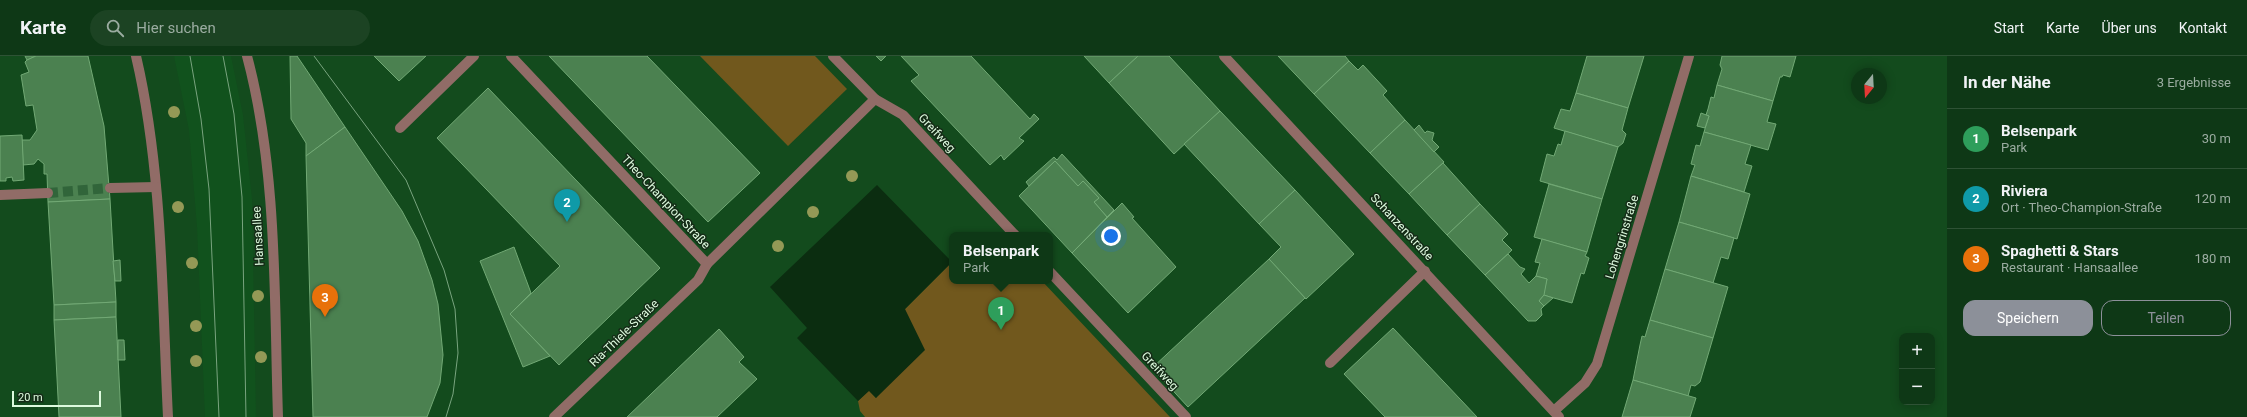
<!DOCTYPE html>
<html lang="de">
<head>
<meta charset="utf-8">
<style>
  body { margin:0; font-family:Roboto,sans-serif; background:#1c4323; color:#f1f3f6 }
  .controls { position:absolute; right:12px; bottom:12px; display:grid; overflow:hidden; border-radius:8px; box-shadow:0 2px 10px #0003 }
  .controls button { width:36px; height:36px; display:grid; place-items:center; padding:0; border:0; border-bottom:1px solid #2e5235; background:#0e3816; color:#f1f3f6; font:20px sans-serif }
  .compass { position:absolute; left:1851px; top:12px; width:36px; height:36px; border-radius:50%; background:#0e3816; box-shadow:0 2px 10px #0003; rotate:198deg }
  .scale { position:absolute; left:12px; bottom:10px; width:89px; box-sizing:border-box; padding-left:4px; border:2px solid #ddfade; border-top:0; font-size:11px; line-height:14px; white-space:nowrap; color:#ddfade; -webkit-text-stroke:3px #152b17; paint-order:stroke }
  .you { position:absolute; left:1111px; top:180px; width:14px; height:14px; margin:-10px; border:3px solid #fff; border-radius:50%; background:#1a73e8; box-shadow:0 0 0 6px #1a73e833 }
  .badge { display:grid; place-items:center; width:26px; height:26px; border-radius:50%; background:#8c9099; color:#fff; font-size:13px; font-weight:700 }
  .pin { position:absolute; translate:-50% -33px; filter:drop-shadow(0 1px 2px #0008) }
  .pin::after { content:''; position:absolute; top:21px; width:14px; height:12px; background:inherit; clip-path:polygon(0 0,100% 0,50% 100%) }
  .popup { position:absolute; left:949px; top:176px; width:104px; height:52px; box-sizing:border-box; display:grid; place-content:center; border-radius:8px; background:#0e3816; filter:drop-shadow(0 1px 3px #0005); font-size:13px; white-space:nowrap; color:#9baca1 }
  .popup b { font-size:15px; color:#f1f3f6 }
  .popup::after { content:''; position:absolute; left:50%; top:100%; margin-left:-8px; border:8px solid transparent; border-top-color:#0e3816 }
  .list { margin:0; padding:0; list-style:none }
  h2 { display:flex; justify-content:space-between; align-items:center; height:52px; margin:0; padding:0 16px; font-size:17px }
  h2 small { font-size:13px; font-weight:400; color:#9baca1 }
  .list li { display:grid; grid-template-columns:26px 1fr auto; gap:12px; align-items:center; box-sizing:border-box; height:60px; padding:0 16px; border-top:1px solid #2e5235 }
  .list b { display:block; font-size:15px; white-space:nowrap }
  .list p { margin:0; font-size:13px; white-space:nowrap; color:#9baca1 }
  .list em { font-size:13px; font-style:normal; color:#9baca1 }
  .actions { display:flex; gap:8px; padding:12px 16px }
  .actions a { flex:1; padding:9px 0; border:1px solid #8c9099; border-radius:12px; text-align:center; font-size:14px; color:#8c9099 }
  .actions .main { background:#8c9099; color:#fff }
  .icon { flex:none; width:22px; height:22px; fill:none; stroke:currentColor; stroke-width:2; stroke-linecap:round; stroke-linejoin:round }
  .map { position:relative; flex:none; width:1947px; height:361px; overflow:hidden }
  header { display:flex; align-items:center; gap:24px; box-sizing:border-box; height:56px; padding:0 20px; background:#0e3816; border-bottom:1px solid #2e5235 }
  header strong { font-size:19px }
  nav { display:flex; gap:22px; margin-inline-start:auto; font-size:14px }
  .search { width:280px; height:36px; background:#1c4323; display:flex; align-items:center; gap:10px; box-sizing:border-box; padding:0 14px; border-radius:22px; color:#9baca1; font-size:15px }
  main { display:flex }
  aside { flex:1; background:#0e3816 }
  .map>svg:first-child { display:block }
</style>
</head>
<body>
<header>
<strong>Karte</strong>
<div class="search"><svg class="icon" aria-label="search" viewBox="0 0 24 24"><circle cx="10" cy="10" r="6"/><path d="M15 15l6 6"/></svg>Hier suchen</div>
<nav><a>Start</a><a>Karte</a><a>Über uns</a><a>Kontakt</a></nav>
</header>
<main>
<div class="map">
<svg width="1947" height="361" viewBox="0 0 1947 361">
  <rect width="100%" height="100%" fill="#134b1d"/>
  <!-- built -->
  <path fill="#11521d" d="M174,0H231L243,59L252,143L256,361H205L197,171L189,74Z"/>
  <!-- green -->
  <g fill="#71581d">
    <path d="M700,0H815L847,33L788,90Z"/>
    <path d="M952,206V225H1042L1170,361H865L860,355L858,345L869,334L876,342L905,253Z"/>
  </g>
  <!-- water -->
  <path fill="#0b2d10" d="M877,129L952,206L905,253L925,294L876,342L869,335L858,345L797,282L807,272L770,231Z"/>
  <!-- building -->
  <g fill="#4b8150" stroke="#72a975">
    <path d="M25,0H36L27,4Z"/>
    <path d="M36,0H88L104,70L110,143L48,146L47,118H44V108L38,103L34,108L23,109L22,84H30L37,74L33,49L26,50L21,19L29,16L25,6L27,4Z"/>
    <path d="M290,0H297L345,71L306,100V87L291,63Z"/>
    <path d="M374,0H426L399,25Z"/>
    <path d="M549,0H647L760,117L708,166Z"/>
    <path d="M876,0H886L881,5Z"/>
    <path d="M901,0H971L1030,63L1034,58L1039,63L1019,82L1024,85L1004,104L1001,99L990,109L911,25L919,19Z"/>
    <path d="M1084,0H1138L1109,27Z"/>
    <path d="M1138,0H1169L1220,55L1174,98L1109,27Z"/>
    <path d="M1278,0H1345L1349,5L1314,38Z"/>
    <path d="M1587,0H1644L1628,52L1576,37Z"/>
    <path d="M1722,0H1796L1790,21L1783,19L1782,21H1780L1773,45L1717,29L1722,13L1720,9Z"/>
    <path d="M1349,5L1358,14L1363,9L1387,35L1383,39L1405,64L1370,97L1314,38Z"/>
    <path d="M1717,29L1773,45L1767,66L1776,68L1768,94L1704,76L1709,60L1706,59L1708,53L1711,41L1714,42Z"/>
    <path d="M488,32L660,212L559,309L510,258L560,210L437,82Z"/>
    <path d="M1576,37L1628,52L1622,74L1626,78L1623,87L1618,91L1554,72L1561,53L1570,55Z"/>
    <path d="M1220,55L1295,134L1259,168L1184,88Z"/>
    <path d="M1701,57L1709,60L1705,72L1697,70Z"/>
    <path d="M1405,64L1444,106L1409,138L1370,97Z"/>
    <path d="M1419,69L1425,77L1427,75L1434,77L1432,84L1439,91L1434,96L1414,74Z"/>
    <path d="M345,71L402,155L418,185L432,224L438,248L443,299L440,327L427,361H313L306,100Z"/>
    <path d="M1565,75L1618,91L1602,143L1540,125L1547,98L1554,100L1558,88L1561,89Z"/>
    <path d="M1704,76L1751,89L1745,108L1752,110L1744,136L1691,120L1695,109L1691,108L1696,89L1700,90Z"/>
    <path d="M22,79L24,124L13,125L12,121L6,122V125H0V80Z"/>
    <path d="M1062,98L1114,154L1107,161L1094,146L1099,142L1083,125L1078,130L1055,105L1029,130L1026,126L1054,101L1057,104Z"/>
    <path d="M1055,105L1078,130L1083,125L1099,142L1094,146L1107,161L1072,197L1019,140Z"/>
    <path d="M1443,107L1480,148L1447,179L1409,138Z"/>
    <path d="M1691,120L1750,138L1737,183L1679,166Z"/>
    <path d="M1549,128L1602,143L1587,196L1534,181Z"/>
    <path d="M1295,134L1354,198L1306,243L1269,203L1281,191L1259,168Z"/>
    <path d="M110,143L116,246L54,249L48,146Z"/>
    <path d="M1122,147L1134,161L1132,162L1176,211L1128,257L1072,197Z"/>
    <path d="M1480,148L1508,178L1502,184L1512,194L1485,219L1447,179Z"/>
    <path d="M1679,166L1734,182L1728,203L1721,201L1713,227L1665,213Z"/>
    <path d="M1542,183L1587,196L1585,200L1589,202L1584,218L1581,217L1572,247L1543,239L1547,223L1536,220L1540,207L1535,206Z"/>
    <path d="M514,191L531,237L510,258L550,300L523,311L480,205Z"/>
    <path d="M1508,198L1520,211L1525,213L1521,218L1529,227L1536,220L1547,223L1544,239L1539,245L1544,250L1541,253L1542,259L1536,265H1528L1485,219Z"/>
    <path d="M1269,203L1305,242L1188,351L1152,312Z"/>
    <path d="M120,204L121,225H115L113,205Z"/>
    <path d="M1665,213L1728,231L1713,282L1650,264Z"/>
    <path d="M1544,239L1553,242L1544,250L1539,245Z"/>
    <path d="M116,246V261L54,264V249Z"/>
    <path d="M116,261L121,361H59L54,264Z"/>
    <path d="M1650,264L1713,282L1700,326L1695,330L1691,329L1688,340L1633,324L1640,289L1642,280L1645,281Z"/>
    <path d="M1393,272L1477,361H1385L1344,318Z"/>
    <path d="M719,273L744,301L739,306L757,323L717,361H627Z"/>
    <path d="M118,284H124L125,304H118Z"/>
    <path d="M1633,324L1696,342L1690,361H1622Z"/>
  </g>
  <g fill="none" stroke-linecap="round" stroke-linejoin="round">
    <!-- minor-tunnel -->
    <path stroke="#31653a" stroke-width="10" stroke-dasharray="10 5" stroke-linecap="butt" d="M48,137L110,132"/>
    <!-- minor -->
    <g stroke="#916c67" stroke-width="10">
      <path d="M136,0C163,115 162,243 168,361"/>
      <path d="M247,0C278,116 274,242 278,361"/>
      <path d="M511,0L707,208"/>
      <path d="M833,0L875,43L903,59L1015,179"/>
      <path d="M1224,0L1559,361"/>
      <path d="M400,72L474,0"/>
      <path d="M110,132L156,131"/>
      <path d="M0,139L48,137"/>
      <path d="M1050,216L1186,361"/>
      <path d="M1330,307L1425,215"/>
      <path d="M1555,354L1585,327L1597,308L1689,0"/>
      <path d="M554,361L698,224L707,208L875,43"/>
    </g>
    <!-- tram -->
    <g stroke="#79a47f" stroke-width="1">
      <path d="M190,0L201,63L209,133L219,361"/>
      <path d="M223,0L234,58L242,141L246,361"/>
      <path d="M314,0L406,124L444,214L455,253L458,297L453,338L446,361"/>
    </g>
  </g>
  <!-- trees -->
  <g fill="#949956">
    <circle cx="174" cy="56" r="6"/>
    <circle cx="852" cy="120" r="6"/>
    <circle cx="178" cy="151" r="6"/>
    <circle cx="813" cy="156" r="6"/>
    <circle cx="778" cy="190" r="6"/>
    <circle cx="192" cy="207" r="6"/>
    <circle cx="258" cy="240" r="6"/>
    <circle cx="196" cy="270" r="6"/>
    <circle cx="261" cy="301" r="6"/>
    <circle cx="196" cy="305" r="6"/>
  </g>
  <g text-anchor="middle" stroke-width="3" stroke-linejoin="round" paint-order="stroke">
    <!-- street labels -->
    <g font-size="12" fill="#ddfade" stroke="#152b17">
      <text transform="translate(937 77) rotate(47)" y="4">Greifweg</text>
      <text transform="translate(666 146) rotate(47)" y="4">Theo-Champion-Straße</text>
      <text transform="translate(1402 171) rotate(47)" y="4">Schanzenstraße</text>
      <text transform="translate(258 180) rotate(-93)" y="4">Hansaallee</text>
      <text transform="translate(1622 181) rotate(-73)" y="4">Lohengrinstraße</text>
      <text transform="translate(624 277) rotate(-44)" y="4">Ria-Thiele-Straße</text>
      <text transform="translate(1160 315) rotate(47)" y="4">Greifweg</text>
    </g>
  </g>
</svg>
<div class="controls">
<button>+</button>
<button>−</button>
</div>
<svg class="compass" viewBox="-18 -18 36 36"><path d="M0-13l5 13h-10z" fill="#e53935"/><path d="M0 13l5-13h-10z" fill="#9baca1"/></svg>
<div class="scale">20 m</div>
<div class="you"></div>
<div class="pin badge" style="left:1001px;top:274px;background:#2e9e5b">1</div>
<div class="popup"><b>Belsenpark</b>Park</div>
<div class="pin badge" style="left:567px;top:166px;background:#0f9aa8">2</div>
<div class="pin badge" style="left:325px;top:261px;background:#e8710a">3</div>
</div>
<aside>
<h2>In der Nähe<small>3 Ergebnisse</small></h2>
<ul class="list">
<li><span class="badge" style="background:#2e9e5b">1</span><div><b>Belsenpark</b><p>Park</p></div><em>30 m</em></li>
<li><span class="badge" style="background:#0f9aa8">2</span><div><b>Riviera</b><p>Ort · Theo-Champion-Straße</p></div><em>120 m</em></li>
<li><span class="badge" style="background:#e8710a">3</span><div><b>Spaghetti &amp; Stars</b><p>Restaurant · Hansaallee</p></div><em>180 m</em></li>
</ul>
<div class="actions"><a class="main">Speichern</a><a>Teilen</a></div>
</aside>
</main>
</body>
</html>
